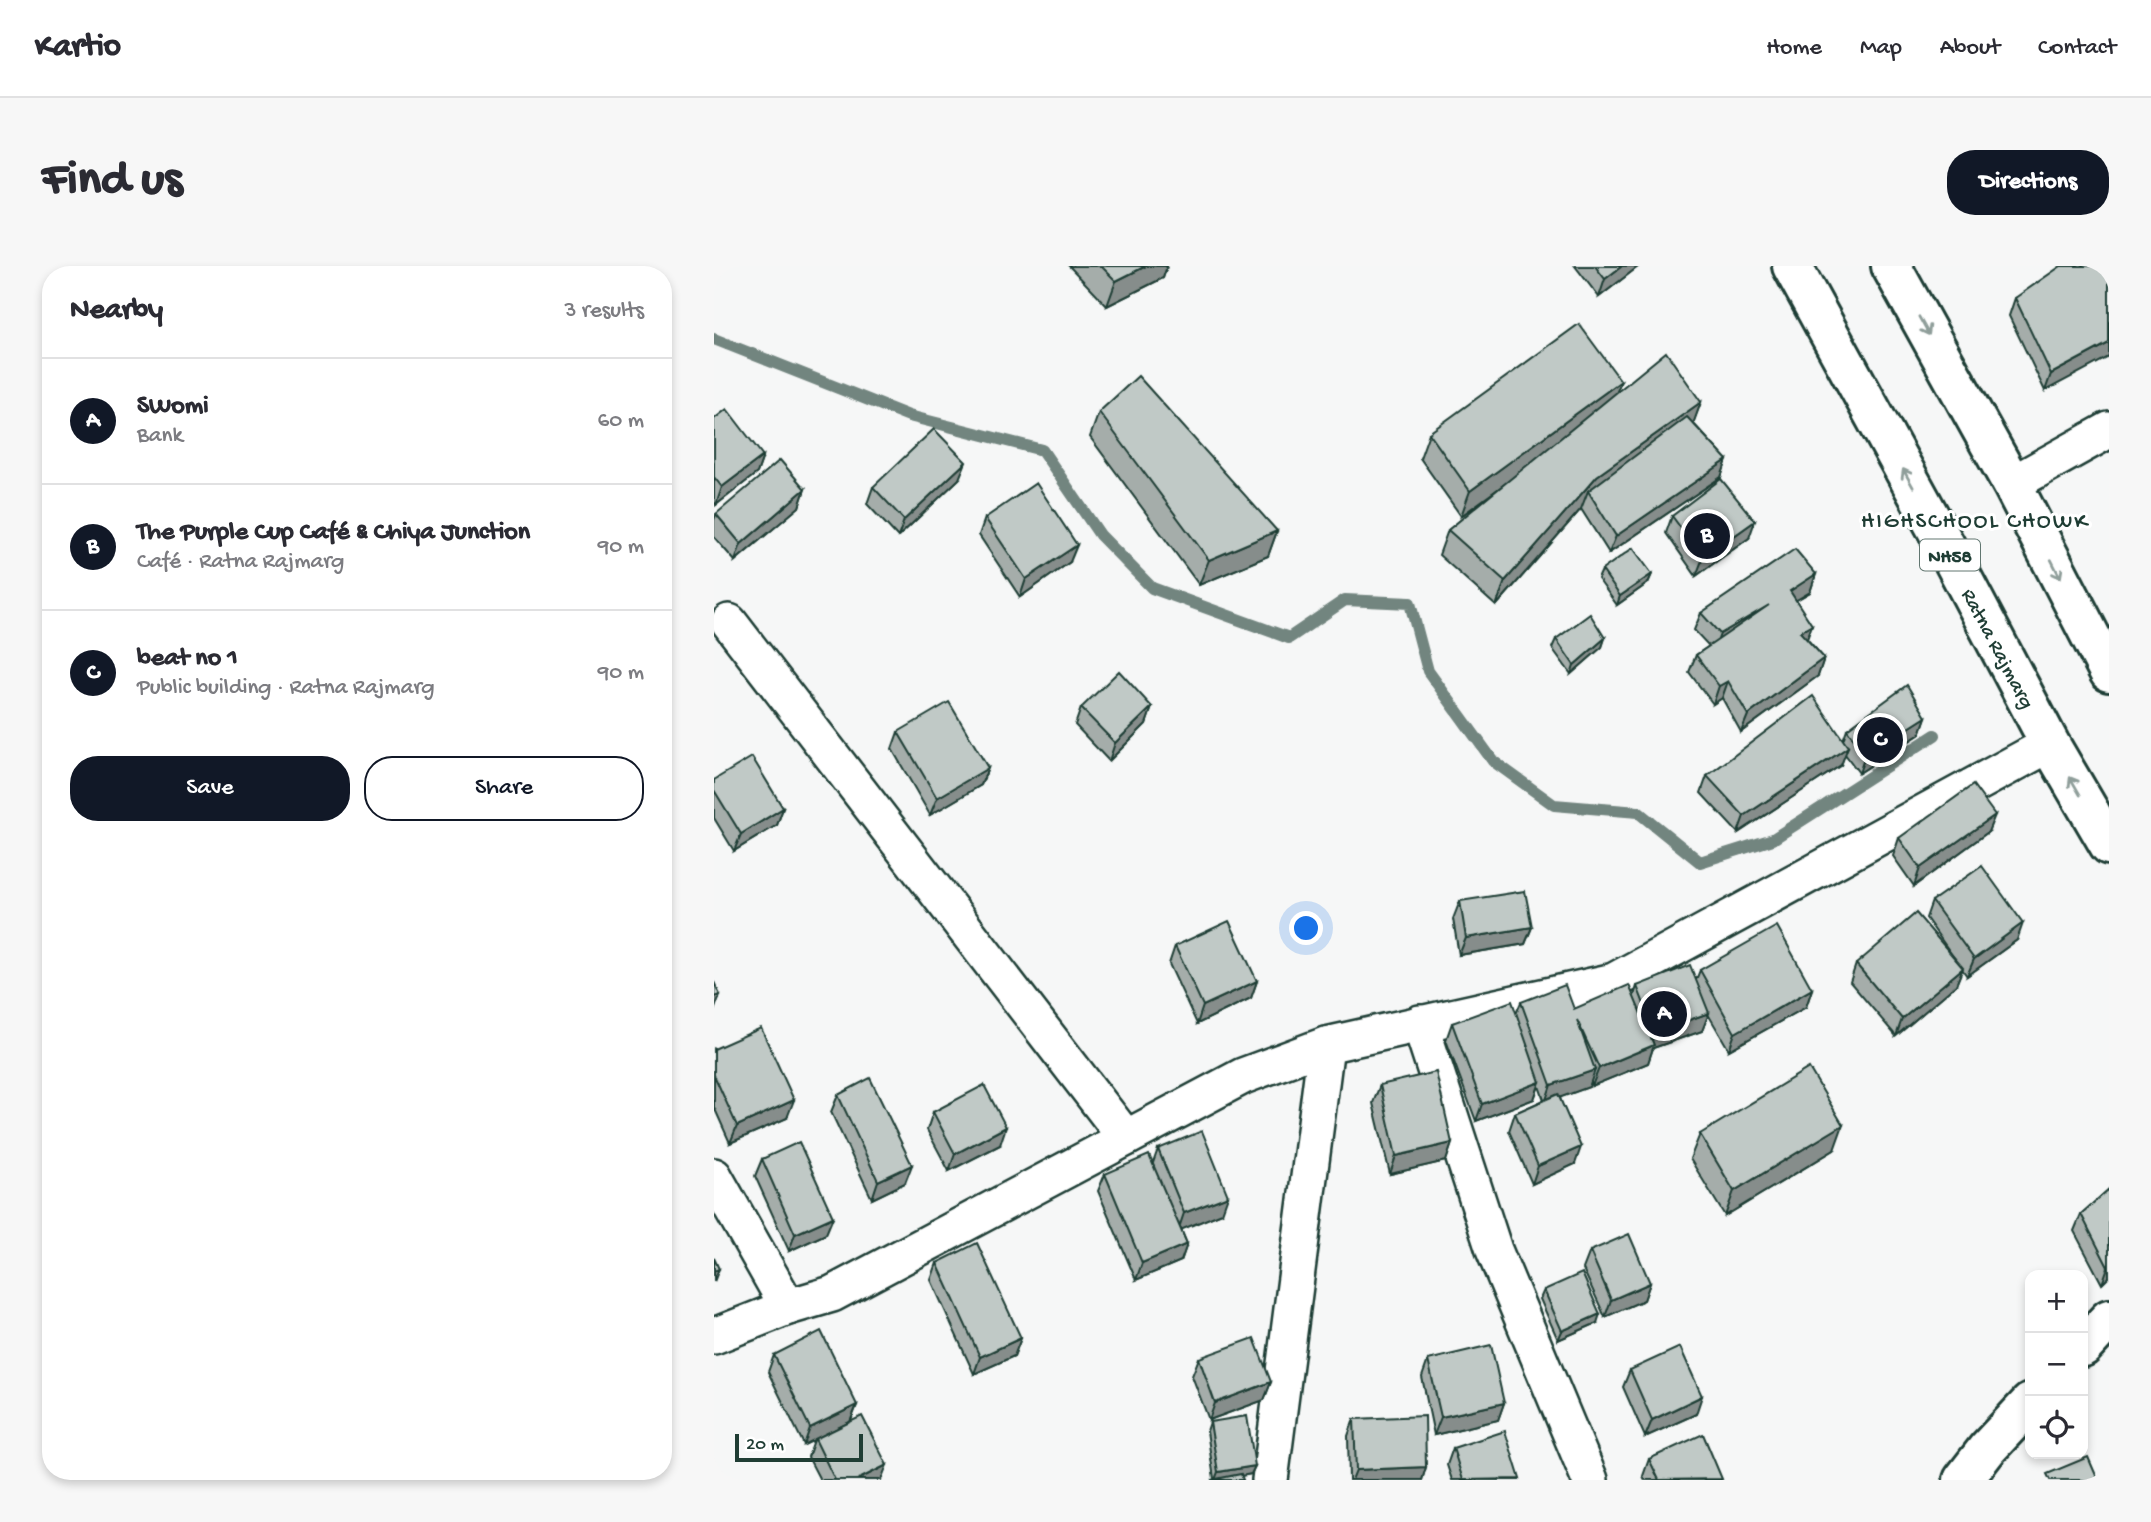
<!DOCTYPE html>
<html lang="en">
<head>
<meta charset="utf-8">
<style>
  body { margin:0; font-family:"Gochi Hand",sans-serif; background:#f7f7f7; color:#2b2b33 }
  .controls { position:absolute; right:21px; bottom:21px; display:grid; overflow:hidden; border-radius:14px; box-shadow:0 4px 10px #0003 }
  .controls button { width:63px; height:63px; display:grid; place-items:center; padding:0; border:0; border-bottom:2px solid #e1e1e2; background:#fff; color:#2b2b33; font:35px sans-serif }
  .scale { position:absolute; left:21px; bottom:18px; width:128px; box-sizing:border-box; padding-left:7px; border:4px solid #1f3d34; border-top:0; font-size:19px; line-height:24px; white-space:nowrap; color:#1f3d34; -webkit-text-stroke:5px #fff; paint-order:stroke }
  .you { position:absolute; left:593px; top:663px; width:24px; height:24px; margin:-18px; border:5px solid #fff; border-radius:50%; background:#1a73e8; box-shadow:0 0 0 10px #1a73e833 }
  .badge { display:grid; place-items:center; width:46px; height:46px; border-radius:50%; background:#111827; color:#fff; font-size:23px; font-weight:700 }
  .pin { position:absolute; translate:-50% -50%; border:4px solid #fff; box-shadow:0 2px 7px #0006 }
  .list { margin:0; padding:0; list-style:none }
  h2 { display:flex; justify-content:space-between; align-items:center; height:91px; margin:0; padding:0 28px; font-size:30px }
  h2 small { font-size:23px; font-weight:400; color:#7c7c81 }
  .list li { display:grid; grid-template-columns:46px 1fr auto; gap:21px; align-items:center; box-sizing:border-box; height:126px; padding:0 28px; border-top:2px solid #e1e1e2 }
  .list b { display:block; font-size:26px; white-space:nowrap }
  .list p { margin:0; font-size:23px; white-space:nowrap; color:#7c7c81 }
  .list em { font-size:23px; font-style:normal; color:#7c7c81 }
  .actions { display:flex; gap:14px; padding:21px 28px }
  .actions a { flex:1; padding:16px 0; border:2px solid #111827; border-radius:28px; text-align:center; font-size:24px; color:#111827 }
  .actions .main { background:#111827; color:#fff }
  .icon { flex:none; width:38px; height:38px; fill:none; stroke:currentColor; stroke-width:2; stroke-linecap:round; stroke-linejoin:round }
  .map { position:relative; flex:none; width:1395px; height:1214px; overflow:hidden; border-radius:28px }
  header { display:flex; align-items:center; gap:42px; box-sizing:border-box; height:98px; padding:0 35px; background:#fff; border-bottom:2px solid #e1e1e2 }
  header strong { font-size:33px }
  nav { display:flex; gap:38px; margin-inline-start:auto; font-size:24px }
  .intro { display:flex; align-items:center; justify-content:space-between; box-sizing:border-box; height:168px; padding:0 42px }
  h1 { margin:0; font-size:49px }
  .button { padding:18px 32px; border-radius:28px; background:#111827; color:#fff; font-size:24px; font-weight:700 }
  main { display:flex; gap:42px; padding:0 42px }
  aside { flex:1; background:#fff; border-radius:28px; box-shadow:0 4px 10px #0003 }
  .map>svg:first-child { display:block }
</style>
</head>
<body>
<header>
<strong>Kartio</strong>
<nav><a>Home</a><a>Map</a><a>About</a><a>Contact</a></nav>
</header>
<div class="intro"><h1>Find us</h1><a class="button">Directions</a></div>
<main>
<aside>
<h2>Nearby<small>3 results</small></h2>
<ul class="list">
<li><span class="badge">A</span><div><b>SWomi</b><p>Bank</p></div><em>60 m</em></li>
<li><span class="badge">B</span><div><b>The Purple Cup Café &amp; Chiya Junction</b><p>Café · Ratna Rajmarg</p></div><em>90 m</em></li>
<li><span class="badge">C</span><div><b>beat no 1</b><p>Public building · Ratna Rajmarg</p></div><em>90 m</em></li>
</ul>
<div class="actions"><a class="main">Save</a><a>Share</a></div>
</aside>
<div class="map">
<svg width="1395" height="1214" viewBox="0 0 1395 1214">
  <rect width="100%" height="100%" fill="#f6f7f7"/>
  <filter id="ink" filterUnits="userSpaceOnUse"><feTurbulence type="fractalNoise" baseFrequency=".0143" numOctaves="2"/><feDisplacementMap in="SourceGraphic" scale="14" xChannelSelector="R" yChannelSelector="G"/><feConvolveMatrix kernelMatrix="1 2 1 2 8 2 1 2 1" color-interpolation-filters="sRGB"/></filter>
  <g filter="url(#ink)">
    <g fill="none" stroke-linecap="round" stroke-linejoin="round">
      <!-- stream -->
      <path stroke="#72857f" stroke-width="12" d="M0,73L195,150L328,184L386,269L438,322L575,372L631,334L696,337L714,405L779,495L840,539L924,546L986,596L1059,573L1221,469"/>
      <defs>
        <g id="street">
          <path d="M1298,218L1395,164"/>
          <path d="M15,356L412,872"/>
          <path d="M706,757L780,984L876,1214"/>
          <path d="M0,910L74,1041"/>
          <path d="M0,1070L74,1041L118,1028L529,810L612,779L900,715L1336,478"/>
          <path d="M556,1214L612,779"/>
        </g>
        <g id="secondary">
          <path d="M1369,1081L1395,1053"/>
          <path d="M1249,1214L1273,1183L1316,1137"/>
        </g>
        <g id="highway">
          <path d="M1078,0L1222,262L1336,478L1395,579"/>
          <path d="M1177,0L1298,218L1395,406"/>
        </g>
      </defs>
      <!-- street casing -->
      <use href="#street" stroke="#1f3d34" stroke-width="40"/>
      <!-- secondary casing -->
      <use href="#secondary" stroke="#1f3d34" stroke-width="44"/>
      <!-- highway casing -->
      <use href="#highway" stroke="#1f3d34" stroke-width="44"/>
      <!-- street -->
      <use href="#street" stroke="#fff" stroke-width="35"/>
      <!-- secondary -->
      <use href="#secondary" stroke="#fff" stroke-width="38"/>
      <!-- highway -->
      <use href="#highway" stroke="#fff" stroke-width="38"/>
    </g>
    <!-- wall -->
    <g fill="#a5adaa" stroke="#1f3d34" stroke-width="2">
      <path d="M355,0H453L449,12L393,40Z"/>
      <path d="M861,0H925L885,31Z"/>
      <path d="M1395,0L1331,125L1295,50L1301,32Z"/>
      <path d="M903,126L987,136L979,157L1013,194L1007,211L895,287L867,243L782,340L725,289L734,264L783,224L747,250L706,192L715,167Z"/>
      <path d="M385,146L563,265L554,290L485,319L376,171Z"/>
      <path d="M0,153L49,190L43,207L2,239L0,236Z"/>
      <path d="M245,213L184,271L153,238L159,221Z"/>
      <path d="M91,223L85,241L21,295L0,271V254L2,248Z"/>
      <path d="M958,250L1035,272L982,310L952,267Z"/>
      <path d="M271,252L356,296L306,331L265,269Z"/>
      <path d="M888,304L938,308L934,317L903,339L884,313Z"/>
      <path d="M1102,308L1096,326L1082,334L1093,373L1110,392L1104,410L1027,466L1008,432L999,438L975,406L982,389L995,380L980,364L987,347Z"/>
      <path d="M891,372L888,381L857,408L838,382L842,373Z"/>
      <path d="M438,441L432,458L395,495L361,459L367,442Z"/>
      <path d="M1212,451L1206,468L1145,507L1131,488L1127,499L1024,567L987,527L993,510L1129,474L1133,463Z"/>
      <path d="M184,466L274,502L267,519L216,549L178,483Z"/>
      <path d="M0,514L69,542L63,559L20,585L0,552Z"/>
      <path d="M1274,566L1200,620L1179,590L1185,572Z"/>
      <path d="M746,635L818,661L811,678L745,689L739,653Z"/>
      <path d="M1218,635L1303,674L1253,710L1248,703L1242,719L1182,770L1136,716L1142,698L1241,693L1212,652Z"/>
      <path d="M461,680L543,715L537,732L483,758L455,698Z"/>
      <path d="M986,704L1098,723L1092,741L1015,784L994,748L988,765L939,782L934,797L878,820L877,816L875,821L846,831L861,898L818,918L795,865L801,847L830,834L825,820L820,833L762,855L732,774L738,757L802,748L807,736L860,743L920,730L923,720L982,714Z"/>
      <path d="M0,783L73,852L16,877L0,841Z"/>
      <path d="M666,819L738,877L732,895L676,908L659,837Z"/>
      <path d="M124,829L191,917L158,933L117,846Z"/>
      <path d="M219,846L286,879L235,905L213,864Z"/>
      <path d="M986,868L1120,884L1011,950L976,893Z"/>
      <path d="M444,883L508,947L467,963L473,978L467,995L422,1014L384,925L391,908L439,897Z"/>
      <path d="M48,893L112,968L75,985L41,910Z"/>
      <path d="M1395,923V1011L1388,1018L1360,965L1367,948Z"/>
      <path d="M876,985L936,1017L930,1034L891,1051L869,1003Z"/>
      <path d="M223,997L307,1072L300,1090L260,1108L217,1014Z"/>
      <path d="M830,1024L883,1057L844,1074L826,1033Z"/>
      <path d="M60,1089L143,1139L137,1155L167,1214H106L94,1191L100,1174L90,1179L54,1106Z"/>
      <path d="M485,1092L557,1116L550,1134L495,1154L478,1110Z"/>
      <path d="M714,1094L790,1137L784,1154L720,1169L708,1111Z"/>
      <path d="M916,1104L982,1148L931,1171L909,1121Z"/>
      <path d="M640,1153L712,1201L708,1214H635L634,1170Z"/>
      <path d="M496,1156L541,1200L537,1208L500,1213L493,1165Z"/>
      <path d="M739,1182L806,1214H738L733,1199Z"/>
      <path d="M935,1193L1008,1214H931L929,1210Z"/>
    </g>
    <!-- shaded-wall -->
    <g fill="#868d8b" stroke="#1f3d34" stroke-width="2">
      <path d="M432,0H453L449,12L393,40L402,15Z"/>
      <path d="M908,0H925L885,31L891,13Z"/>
      <path d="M1395,77V91L1331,125L1337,108Z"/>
      <path d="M907,115L897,140L747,250L756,225Z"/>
      <path d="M987,136L978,161L874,225L867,243L782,340L791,315L883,210Z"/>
      <path d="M49,190L43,207L2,239L8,221Z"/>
      <path d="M1013,194L1007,211L895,287L902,270Z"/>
      <path d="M252,196L245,213L184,271L190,254Z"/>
      <path d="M91,223L85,241L21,295L27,278Z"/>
      <path d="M1041,255L1035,272L982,310L989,292Z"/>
      <path d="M563,265L554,290L485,319L495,294Z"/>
      <path d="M363,279L356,296L306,331L312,313Z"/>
      <path d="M938,308L934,317L903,339L906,330Z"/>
      <path d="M1102,308L1096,326L1069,342L1076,325Z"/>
      <path d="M1055,339L1000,385L1006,368Z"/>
      <path d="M1098,359L1092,376L1086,366Z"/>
      <path d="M891,372L888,381L857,408L860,399Z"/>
      <path d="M1110,392L1104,410L1027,466L1034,449Z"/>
      <path d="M1014,415L1008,432L999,438L1005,420Z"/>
      <path d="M438,441L432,458L395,495L401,477Z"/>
      <path d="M1212,451L1206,468L1145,507L1151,490Z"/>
      <path d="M1134,481L1127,499L1024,567L1030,550Z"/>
      <path d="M274,502L267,519L216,549L223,532Z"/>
      <path d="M69,542L63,559L20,585L27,568Z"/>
      <path d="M1281,549L1274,566L1200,620L1206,602Z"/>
      <path d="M1309,657L1303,674L1253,710L1260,693Z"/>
      <path d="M818,661L811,678L745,689L752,672Z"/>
      <path d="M1249,702L1242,719L1182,770L1188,753Z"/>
      <path d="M543,715L537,732L483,758L489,740Z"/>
      <path d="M1098,723L1092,741L1015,784L1021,767Z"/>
      <path d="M6,729L0,745V731Z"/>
      <path d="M995,747L988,765L939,782L934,797L878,820L885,802L936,781L941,766Z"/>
      <path d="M881,804L875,821L831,837L837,819Z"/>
      <path d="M826,816L820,833L762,855L768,838Z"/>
      <path d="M80,834L73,852L16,877L23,860Z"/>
      <path d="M1129,859L1120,884L1011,950L1020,925Z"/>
      <path d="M292,861L286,879L235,905L241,888Z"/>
      <path d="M738,877L732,895L676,908L682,890Z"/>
      <path d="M867,881L861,898L818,918L824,900Z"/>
      <path d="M198,899L191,917L158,933L164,915Z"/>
      <path d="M514,930L508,947L464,965L470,947Z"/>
      <path d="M119,951L112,968L75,985L81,968Z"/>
      <path d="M473,978L467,995L422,1014L428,997Z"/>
      <path d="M1395,1000V1011L1388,1018L1394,1001Z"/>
      <path d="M5,1003L0,1016V1005Z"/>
      <path d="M936,1017L930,1034L891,1051L897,1034Z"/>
      <path d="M886,1048L883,1057L844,1074L848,1065Z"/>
      <path d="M307,1072L300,1090L260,1108L266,1091Z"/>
      <path d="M557,1116L550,1134L495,1154L501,1137Z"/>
      <path d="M988,1130L982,1148L931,1171L938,1154Z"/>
      <path d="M790,1137L784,1154L720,1169L727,1151Z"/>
      <path d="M143,1139L136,1156L90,1179L96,1162Z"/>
      <path d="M173,1199L167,1214H143Z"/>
      <path d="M541,1200L537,1208L507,1214H501L504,1206Z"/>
      <path d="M712,1201L708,1214H638L642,1204Z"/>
    </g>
    <!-- building -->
    <g fill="#c0c9c6" stroke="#1f3d34" stroke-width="2">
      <path d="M387,0H432L402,15Z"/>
      <path d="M881,0H908L891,13Z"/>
      <path d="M1347,0H1395V77L1337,108L1301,32Z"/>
      <path d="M865,58L907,115L756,225L715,167Z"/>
      <path d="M952,86L987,136L883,210L791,315L734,264Z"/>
      <path d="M424,110L563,265L495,294L385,146Z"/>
      <path d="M13,143L49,190L8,221L0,211V153Z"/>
      <path d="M973,151L1013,194L902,270L874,225Z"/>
      <path d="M220,163L252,196L190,254L159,221Z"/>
      <path d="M66,194L91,223L27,278L2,248Z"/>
      <path d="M1007,213L1041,255L989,292L958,250Z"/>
      <path d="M322,217L363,279L312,313L271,252Z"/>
      <path d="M919,282L938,308L906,330L888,304Z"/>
      <path d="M1081,283L1102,308L1076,325L1098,359L1086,366L1110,392L1034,449L1014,415L1005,420L982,389L1055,339L1006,368L987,347Z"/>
      <path d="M876,348L891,372L860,399L842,373Z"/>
      <path d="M405,405L438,441L401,477L367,442Z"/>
      <path d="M1193,419L1212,451L1151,490L1133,463Z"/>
      <path d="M1099,430L1134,481L1030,550L993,510Z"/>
      <path d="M235,436L274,502L223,532L184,466Z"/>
      <path d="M38,491L69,542L27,568L0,524V514Z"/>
      <path d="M1259,519L1281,549L1206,602L1185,572Z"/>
      <path d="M1268,600L1309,657L1260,693L1218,635Z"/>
      <path d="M811,625L818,661L752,672L746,635Z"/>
      <path d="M1202,647L1249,702L1188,753L1142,698Z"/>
      <path d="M515,655L543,715L489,740L461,680Z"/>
      <path d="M1063,660L1098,723L1021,767L986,704Z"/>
      <path d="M976,699L995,747L941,766L923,720Z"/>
      <path d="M0,716L6,729L0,731Z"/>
      <path d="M851,719L860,743L915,719L940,779L885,802L863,754L881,804L837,819L807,736Z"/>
      <path d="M798,735L826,816L768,838L738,757Z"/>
      <path d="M47,762L80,834L23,860L0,809V783Z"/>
      <path d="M1095,802L1129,859L1020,925L986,868Z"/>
      <path d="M722,806L738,877L682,890L666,819Z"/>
      <path d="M156,812L198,899L164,915L124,829Z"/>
      <path d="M270,819L292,861L241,888L219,846Z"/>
      <path d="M844,828L867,881L824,900L801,847Z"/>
      <path d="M488,865L514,930L470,947L444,883Z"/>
      <path d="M85,876L119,951L81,968L48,893Z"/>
      <path d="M435,889L473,978L428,997L391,908Z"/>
      <path d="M1395,923V1000L1394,1001L1367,948Z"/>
      <path d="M915,968L936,1017L897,1034L876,985Z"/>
      <path d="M263,977L307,1072L266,1091L223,997Z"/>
      <path d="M0,992L5,1003L0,1005Z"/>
      <path d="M868,1007L886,1048L848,1065L830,1024Z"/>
      <path d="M107,1065L143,1139L96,1162L60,1089Z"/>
      <path d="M540,1072L557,1116L501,1137L485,1092Z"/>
      <path d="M777,1079L790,1137L727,1151L714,1094Z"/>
      <path d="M966,1081L988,1130L938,1154L916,1104Z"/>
      <path d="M148,1150L173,1199L143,1214H121L101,1173Z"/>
      <path d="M533,1150L541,1200L504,1206L496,1156Z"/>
      <path d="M711,1150L712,1201L642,1204L640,1153Z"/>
      <path d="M791,1165L806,1213L749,1214L739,1182Z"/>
      <path d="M989,1168L1008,1213L945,1214L935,1193Z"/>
      <path d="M1374,1191L1384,1214H1336L1333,1208Z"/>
      <path d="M527,1208L529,1214H497Z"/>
    </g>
    <!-- one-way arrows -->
    <defs><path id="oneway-shaft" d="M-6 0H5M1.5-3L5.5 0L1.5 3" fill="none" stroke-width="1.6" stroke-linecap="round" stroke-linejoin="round" transform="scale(1.75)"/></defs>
    <g stroke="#8f9e9a">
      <use href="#oneway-shaft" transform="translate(1210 60) rotate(61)"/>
      <use href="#oneway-shaft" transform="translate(1194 212) rotate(-119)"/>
      <use href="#oneway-shaft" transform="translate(1342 303) rotate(63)"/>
      <use href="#oneway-shaft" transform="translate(1361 520) rotate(-120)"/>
    </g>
  </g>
  <g text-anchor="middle" stroke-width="6" stroke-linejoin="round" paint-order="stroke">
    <!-- shield labels -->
    <rect fill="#fff" stroke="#627771" stroke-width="2" x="1206" y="273.5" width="60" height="31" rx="5"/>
    <g font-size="19" font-weight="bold" fill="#1f3d34">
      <text x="1236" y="296">NH58</text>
    </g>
    <!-- street labels -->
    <g font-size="21" fill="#1f3d34" stroke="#fff">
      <text transform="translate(1285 382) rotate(62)" y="7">Ratna Rajmarg</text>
    </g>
    <!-- neighbourhood labels -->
    <g font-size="23" letter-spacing="2" fill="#1f3d34" stroke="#fff">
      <text x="1261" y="261">HIGHSCHOOL CHOWK</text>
    </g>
  </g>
</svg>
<div class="controls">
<button>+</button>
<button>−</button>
<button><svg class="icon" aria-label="locate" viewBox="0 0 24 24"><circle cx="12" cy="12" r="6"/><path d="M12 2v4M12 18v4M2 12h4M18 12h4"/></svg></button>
</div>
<div class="scale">20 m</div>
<div class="you"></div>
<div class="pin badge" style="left:950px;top:748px">A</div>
<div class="pin badge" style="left:993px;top:270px">B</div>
<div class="pin badge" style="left:1166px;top:474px">C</div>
</div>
</main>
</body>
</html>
